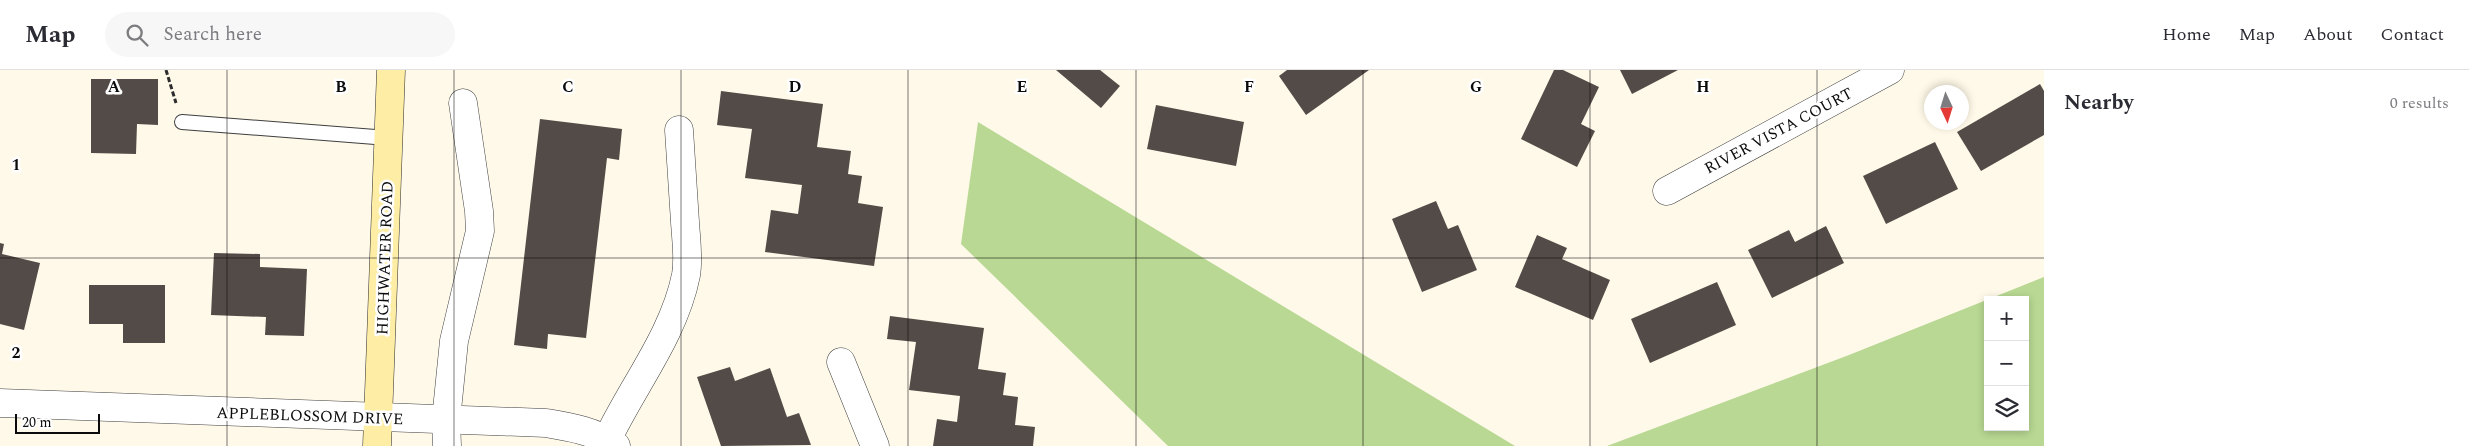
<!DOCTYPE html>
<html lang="en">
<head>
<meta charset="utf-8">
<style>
  body { margin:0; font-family:Spectral,serif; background:#f7f7f7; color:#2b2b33 }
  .controls { position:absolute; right:15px; bottom:15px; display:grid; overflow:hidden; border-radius:0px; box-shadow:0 2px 8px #0003 }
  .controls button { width:45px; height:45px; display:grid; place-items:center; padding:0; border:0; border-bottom:1px solid #e1e1e2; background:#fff; color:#2b2b33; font:25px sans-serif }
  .compass { position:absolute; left:1924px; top:15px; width:45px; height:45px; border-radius:50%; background:#fff; box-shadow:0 2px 8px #0003; rotate:176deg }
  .scale { position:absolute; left:15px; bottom:12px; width:85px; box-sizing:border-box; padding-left:5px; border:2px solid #0b0b0b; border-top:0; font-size:14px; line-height:18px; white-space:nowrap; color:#0b0b0b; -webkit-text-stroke:4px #fff; paint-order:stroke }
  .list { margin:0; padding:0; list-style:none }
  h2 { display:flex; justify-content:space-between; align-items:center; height:65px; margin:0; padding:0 20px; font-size:21px }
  h2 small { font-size:16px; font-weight:400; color:#7c7c81 }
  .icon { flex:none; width:28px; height:28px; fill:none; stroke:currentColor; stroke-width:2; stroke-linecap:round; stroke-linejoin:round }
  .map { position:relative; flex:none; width:2044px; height:376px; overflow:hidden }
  header { display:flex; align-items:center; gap:30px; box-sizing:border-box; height:70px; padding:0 25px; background:#fff; border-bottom:1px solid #e1e1e2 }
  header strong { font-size:24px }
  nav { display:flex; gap:28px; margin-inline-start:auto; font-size:18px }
  .search { width:350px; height:45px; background:#f7f7f7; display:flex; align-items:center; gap:12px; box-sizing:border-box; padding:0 18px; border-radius:28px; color:#7c7c81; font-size:19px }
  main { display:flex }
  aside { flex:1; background:#fff }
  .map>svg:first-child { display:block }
</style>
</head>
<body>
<header>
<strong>Map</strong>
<div class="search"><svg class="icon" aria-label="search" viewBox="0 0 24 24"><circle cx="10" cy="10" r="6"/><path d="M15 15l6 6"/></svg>Search here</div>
<nav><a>Home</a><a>Map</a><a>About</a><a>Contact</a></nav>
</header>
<main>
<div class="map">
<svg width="2044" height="376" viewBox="0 0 2044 376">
  <rect width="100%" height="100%" fill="#fff9e9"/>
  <!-- forest -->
  <g fill="#b8d893" fill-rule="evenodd">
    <path d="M978,52L1515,376H1168L961,174Z"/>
    <path d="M2044,207V376H1607L1849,285ZM1988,230H2025V357H1988Z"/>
  </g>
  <!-- building -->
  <g fill="#534b47">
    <path d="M1056,0H1100L1120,16L1101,38Z"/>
    <path d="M1287,0H1369L1306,45L1279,6Z"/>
    <path d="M1554,0H1563L1599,17L1581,54L1595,61L1577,97L1521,69Z"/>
    <path d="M1620,0H1678L1632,24Z"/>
    <path d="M91,9H158V55L137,54L136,84L91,83Z"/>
    <path d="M2040,14L2044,21V65L1981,101L1957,62Z"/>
    <path d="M721,21L823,34L817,77L851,81L848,104L862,106L858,133L883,137L874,196L765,182L771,140L798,144L802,115L745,108L752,59L717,55Z"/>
    <path d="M1156,35L1244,52L1236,96L1147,79Z"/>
    <path d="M540,49L622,59L619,90L607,88L586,268L548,264L547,279L514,275Z"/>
    <path d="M1935,72L1958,119L1886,154L1863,106Z"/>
    <path d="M1436,131L1448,159L1458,155L1477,200L1422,222L1392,149Z"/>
    <path d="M1826,156L1844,193L1772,228L1748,180L1789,160L1795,172Z"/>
    <path d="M1537,165L1567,178L1562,189L1610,210L1593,250L1515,217Z"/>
    <path d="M0,173L4,174L2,184L40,193L24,260L0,254Z"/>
    <path d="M214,183L260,184V197L307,199L304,266L265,265L266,247L211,245Z"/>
    <path d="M1717,212L1736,255L1650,293L1631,249Z"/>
    <path d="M89,215H165V273H123V254H89Z"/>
    <path d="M890,246L984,258L978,299L1006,303L1003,325L1018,327L1015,355L1035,357L1033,376H933L937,349L957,352L960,326L909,320L916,272L887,269Z"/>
    <path d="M730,297L735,311L770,298L787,347L799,343L811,375L721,376L697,307Z"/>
  </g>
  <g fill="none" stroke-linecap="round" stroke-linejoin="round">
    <defs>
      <path id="lane" d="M182,52L388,68"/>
      <g id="street">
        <path d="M1667,121L1890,0"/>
        <path d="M841,292L875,376"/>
        <path d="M0,333L546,353C570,357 595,361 616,376"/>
        <path d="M607,370C633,315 674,265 686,205C689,188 686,169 685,152C683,121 681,91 679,60"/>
        <path d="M447,376L446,350L454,271L480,161L479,141L463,33"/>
      </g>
      <path id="secondary" d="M377,376L391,0"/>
    </defs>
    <!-- lane casing -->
    <use href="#lane" stroke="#3e3e3e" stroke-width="16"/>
    <!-- street casing -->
    <use href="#street" stroke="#3e3e3e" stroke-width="29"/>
    <!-- secondary casing -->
    <use href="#secondary" stroke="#2d2d2d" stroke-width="29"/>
    <!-- path -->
    <path stroke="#2d2d2d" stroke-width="3" stroke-dasharray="5 2.5" stroke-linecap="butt" d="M166,0L176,33"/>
    <!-- lane -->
    <use href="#lane" stroke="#fff" stroke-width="14"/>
    <!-- street -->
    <use href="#street" stroke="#fff" stroke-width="28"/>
    <!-- secondary -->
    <use href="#secondary" stroke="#feeda4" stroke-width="28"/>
  </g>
  <!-- grid -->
  <path fill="none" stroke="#0b0b0b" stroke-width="1" stroke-opacity="0.55" d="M227,0V376M454,0V376M681,0V376M908,0V376M1136,0V376M1363,0V376M1590,0V376M1817,0V376M0,188H2044"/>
  <g text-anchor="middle" stroke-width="5" stroke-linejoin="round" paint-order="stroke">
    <!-- street labels -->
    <g font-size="16" fill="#0b0b0b" stroke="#fff">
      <text transform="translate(1778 60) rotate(-28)" y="6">RIVER VISTA COURT</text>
      <text transform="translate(384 188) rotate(-88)" y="6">HIGHWATER ROAD</text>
      <text transform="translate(310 345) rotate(2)" y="6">APPLEBLOSSOM DRIVE</text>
    </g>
  </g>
  <g font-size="16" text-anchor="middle" font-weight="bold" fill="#0b0b0b" stroke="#fff" stroke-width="5" stroke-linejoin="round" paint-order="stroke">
    <text x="114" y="22">A</text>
    <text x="341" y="22">B</text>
    <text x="568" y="22">C</text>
    <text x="795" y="22">D</text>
    <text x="1022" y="22">E</text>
    <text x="1249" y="22">F</text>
    <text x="1476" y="22">G</text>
    <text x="1703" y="22">H</text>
    <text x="16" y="100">1</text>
    <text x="16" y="288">2</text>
  </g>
</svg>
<div class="controls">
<button>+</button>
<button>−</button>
<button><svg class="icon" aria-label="layers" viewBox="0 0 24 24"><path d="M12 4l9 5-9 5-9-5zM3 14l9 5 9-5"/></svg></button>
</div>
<svg class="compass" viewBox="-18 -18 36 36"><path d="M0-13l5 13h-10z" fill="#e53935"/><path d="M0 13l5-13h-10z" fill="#7c7c81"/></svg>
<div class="scale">20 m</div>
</div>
<aside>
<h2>Nearby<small>0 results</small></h2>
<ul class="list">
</ul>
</aside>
</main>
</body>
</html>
